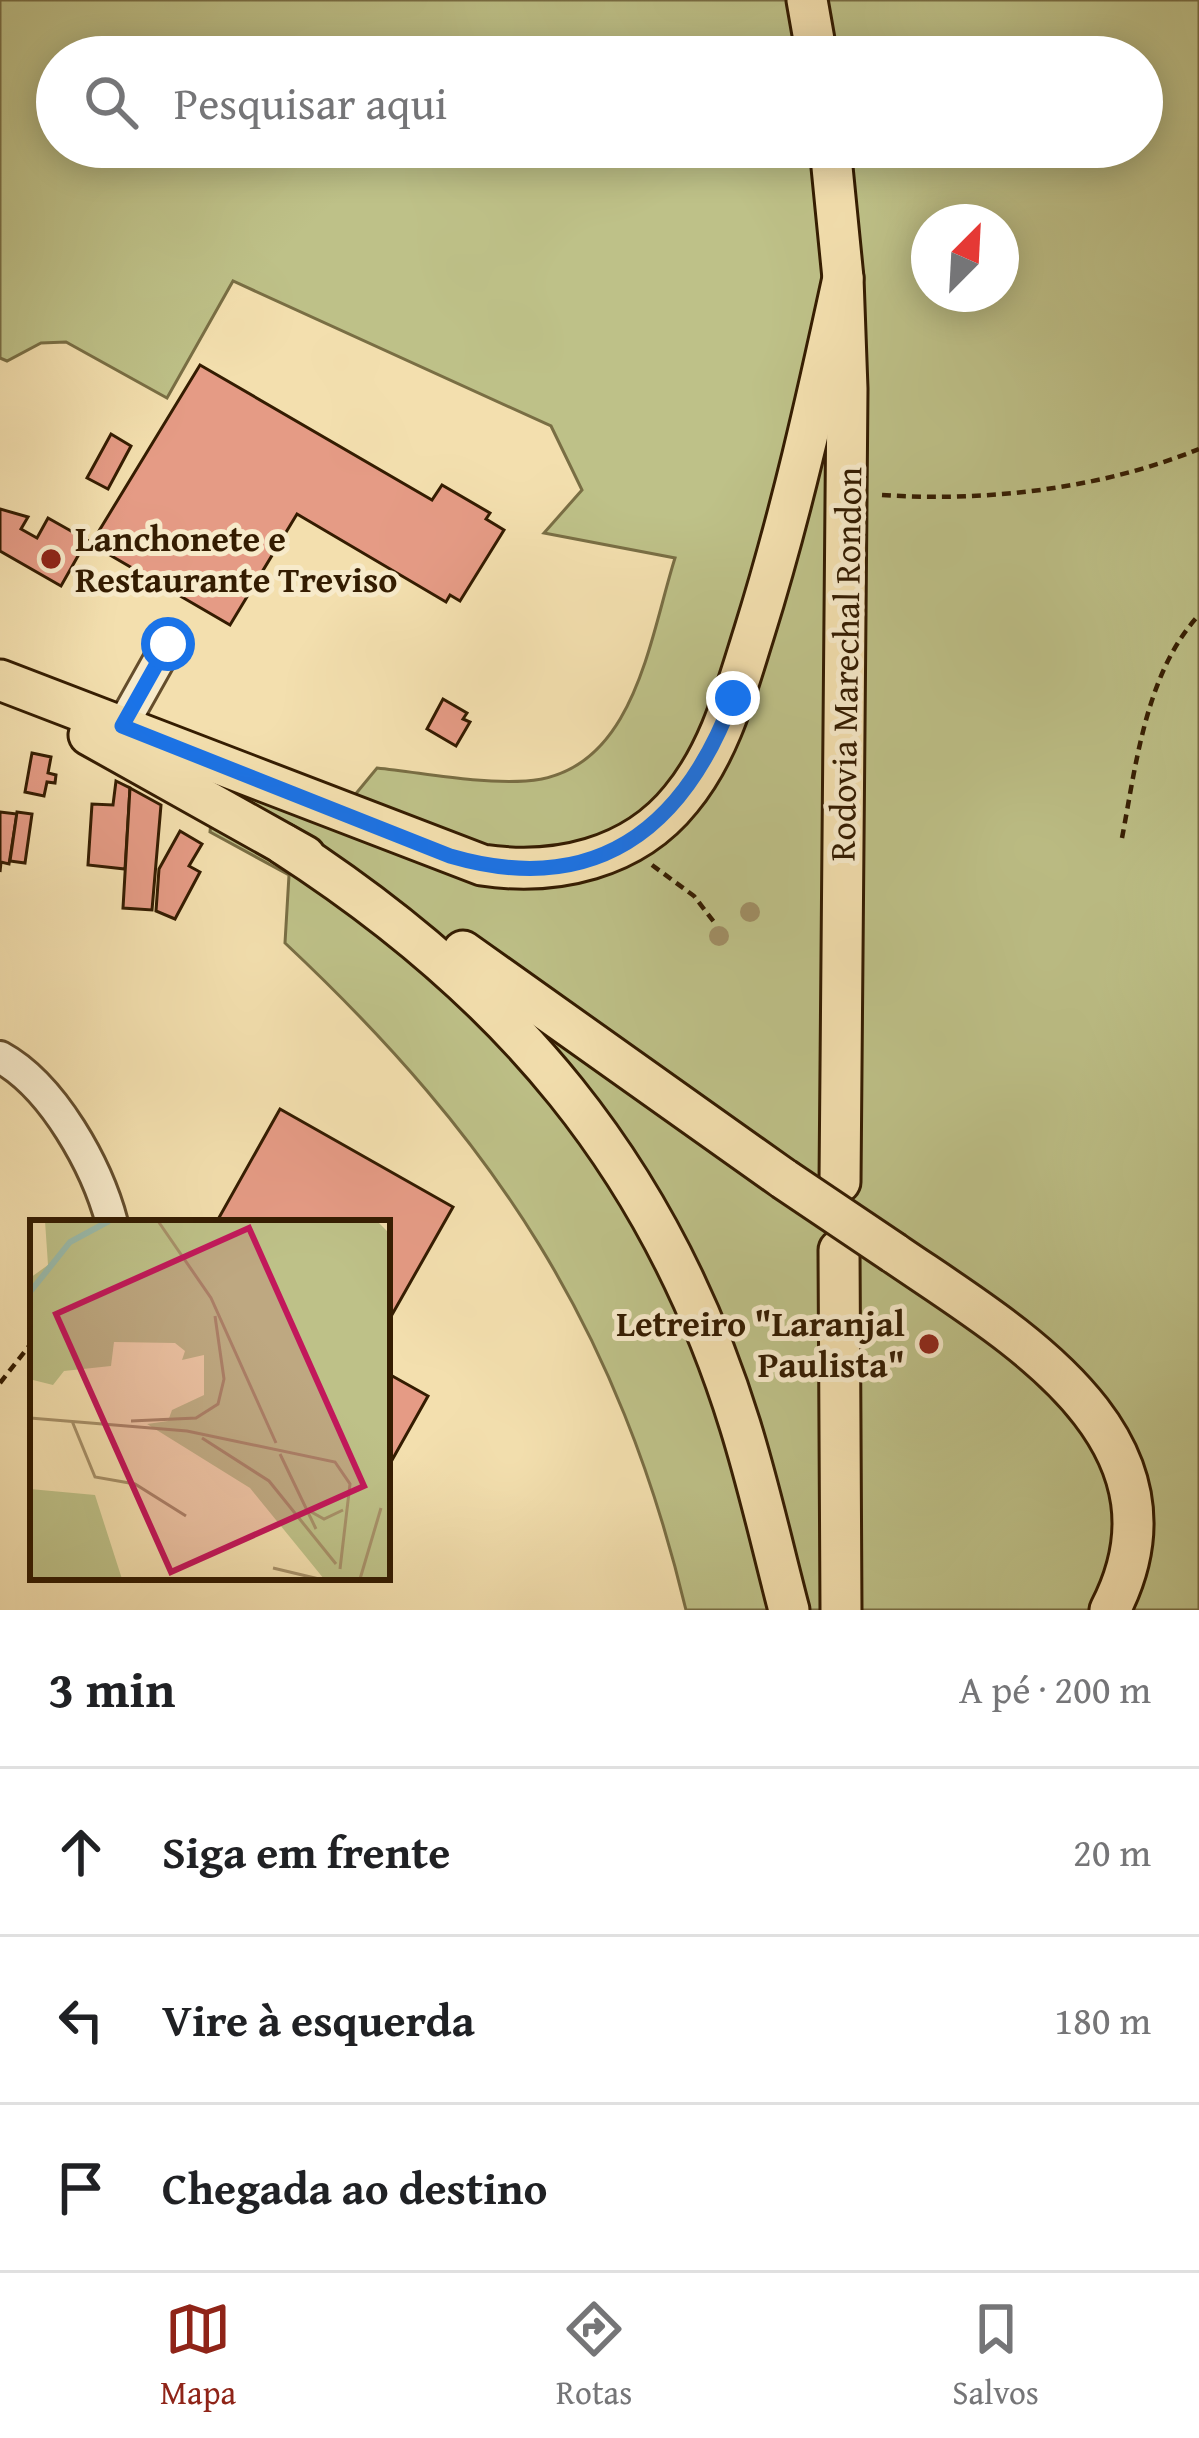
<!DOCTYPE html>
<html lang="pt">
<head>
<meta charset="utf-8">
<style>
  body { margin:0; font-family:"Gentium Book Plus",serif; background:#f2f2f2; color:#202124 }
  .compass { position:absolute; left:911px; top:204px; width:108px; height:108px; border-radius:50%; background:#fff; box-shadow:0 6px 30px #0003; rotate:24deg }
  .stop { position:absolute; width:36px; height:36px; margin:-27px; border:9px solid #1a73e8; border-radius:50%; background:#fff }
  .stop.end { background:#1a73e8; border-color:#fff; box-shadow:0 3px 12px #0008 }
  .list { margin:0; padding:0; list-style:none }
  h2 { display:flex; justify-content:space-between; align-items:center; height:156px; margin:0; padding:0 48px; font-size:51px }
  h2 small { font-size:39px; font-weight:400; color:#757577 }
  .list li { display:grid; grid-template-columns:78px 1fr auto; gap:36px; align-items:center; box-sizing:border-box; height:168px; padding:0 48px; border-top:3px solid #e0e0e0 }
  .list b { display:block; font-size:45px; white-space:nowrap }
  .list em { font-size:39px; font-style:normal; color:#757577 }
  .icon { flex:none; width:66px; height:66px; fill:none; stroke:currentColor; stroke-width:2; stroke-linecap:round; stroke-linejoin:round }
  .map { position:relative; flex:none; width:1199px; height:1610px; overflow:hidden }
  .search { position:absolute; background:#fff; box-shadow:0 6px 30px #0003; left:36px; right:36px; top:36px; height:132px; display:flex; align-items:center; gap:30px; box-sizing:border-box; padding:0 42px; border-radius:66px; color:#757577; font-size:45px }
  .sheet { height:660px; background:#fff }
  nav { display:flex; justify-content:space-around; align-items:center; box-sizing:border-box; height:168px; border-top:3px solid #e0e0e0; background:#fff; font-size:33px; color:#757577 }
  nav a { display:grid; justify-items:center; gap:6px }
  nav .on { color:#8f2418 }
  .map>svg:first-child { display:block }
</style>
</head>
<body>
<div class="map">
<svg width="1199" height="1610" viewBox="0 0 1199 1610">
  <rect width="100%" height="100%" fill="#f3dfae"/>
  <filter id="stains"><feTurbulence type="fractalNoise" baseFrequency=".00167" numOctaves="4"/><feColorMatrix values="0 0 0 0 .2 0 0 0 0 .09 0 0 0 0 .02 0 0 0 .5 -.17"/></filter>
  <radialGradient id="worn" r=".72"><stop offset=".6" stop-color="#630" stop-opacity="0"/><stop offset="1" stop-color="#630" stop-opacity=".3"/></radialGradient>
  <!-- green -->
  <path fill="#bec188" stroke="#796e44" stroke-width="3" fill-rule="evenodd" d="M0,0H1199V1610H686C618,1327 496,1141 285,943L289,875L210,832L215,782L335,819L377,768C425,773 477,784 526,781C634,774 649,640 675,558L544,533L582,490L551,426L233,281L167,398L66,342L41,343L7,361L0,358ZM57,57H1142V147H57ZM929,222H1001V294H929Z"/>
  <!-- building -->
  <g fill="#e59b85" stroke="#341c01" stroke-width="3">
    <path d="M200,365L432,500L442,485L490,513L486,519L504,530L460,601L450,595L446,602L297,514L230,625L91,544Z"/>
    <path d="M111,434L131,446L108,489L87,478Z"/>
    <path d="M0,509L28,517L21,529L37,538L48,518L87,540L61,586L0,551Z"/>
    <path d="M443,699L467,713L463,719L470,722L456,746L427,729Z"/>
    <path d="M32,753L51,757L48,773L56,775L55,783L47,782L44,796L25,792Z"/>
    <path d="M116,781L130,788L125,869L88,865L92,804L113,805Z"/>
    <path d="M130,788L161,805L152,910L123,908Z"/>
    <path d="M0,812L17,814L9,864L1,862L0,872Z"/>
    <path d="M17,812L32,814L25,863L10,861Z"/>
    <path d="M180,831L202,844L189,866L200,872L175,919L156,911L159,869Z"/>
    <path d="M280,1109L453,1207L389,1320L387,1223H216Z"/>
    <path d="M387,1373L428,1396L387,1469Z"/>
  </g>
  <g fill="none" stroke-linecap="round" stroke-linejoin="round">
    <defs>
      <g id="minor">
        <path d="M122,726L168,644"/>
        <path d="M0,1057C53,1086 97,1166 112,1223"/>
      </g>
      <g id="major">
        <path d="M807,0L817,57"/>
        <path d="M830,147L843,278L847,389L840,1182"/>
        <path d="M0,680L482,865C555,876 633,859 681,799C720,752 736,690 754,633C791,515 817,398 843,278"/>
        <path d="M89,735L305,856"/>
        <path d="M283,844C508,989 660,1166 740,1425C759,1486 773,1549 789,1610"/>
        <path d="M463,951L784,1179"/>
        <path d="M839,1250L841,1610"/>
        <path d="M894,1253C1009,1332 1199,1438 1110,1610"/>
      </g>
    </defs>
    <!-- minor casing -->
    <use href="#minor" stroke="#644d2c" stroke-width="36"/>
    <!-- major casing -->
    <use href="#major" stroke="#341c01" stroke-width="45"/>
    <!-- path -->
    <g stroke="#341c01" stroke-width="4.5" stroke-dasharray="9 6" stroke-linecap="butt">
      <path d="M882,495C986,502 1101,489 1199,449"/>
      <path d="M1122,838C1136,765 1146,672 1199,615"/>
      <path d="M652,865L694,896L717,926"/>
      <path d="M0,1383L33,1341"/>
    </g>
    <!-- minor -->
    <use href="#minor" stroke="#f7eaca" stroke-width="30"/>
    <!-- major -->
    <use href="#major" stroke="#f3dfae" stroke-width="39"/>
    <defs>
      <path id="major-bridge" d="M784,1179L894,1253"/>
    </defs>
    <!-- major-bridge casing -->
    <use href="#major-bridge" stroke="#341c01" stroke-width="45" stroke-linecap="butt"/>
    <!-- major-bridge -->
    <use href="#major-bridge" stroke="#f3dfae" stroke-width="39"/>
  </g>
  <!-- trees -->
  <g fill="#a08f65">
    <circle cx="750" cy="912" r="10"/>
    <circle cx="719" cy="936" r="10"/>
  </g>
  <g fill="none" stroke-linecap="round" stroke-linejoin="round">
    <!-- route -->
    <path stroke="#1a73e8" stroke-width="15" d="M168,644L122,726L450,856C594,898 683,831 733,698"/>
  </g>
  <!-- markers -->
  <g fill="#8f2418" stroke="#f7eaca" stroke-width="4.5">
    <circle cx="51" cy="559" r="12"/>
    <circle cx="929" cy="1344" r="12"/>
  </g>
  <g text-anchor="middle" stroke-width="10" stroke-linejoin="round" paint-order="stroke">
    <!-- poi labels -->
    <g font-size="36" font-weight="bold" fill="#341c01" stroke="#f7eaca" text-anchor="start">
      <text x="75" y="551">Lanchonete e<tspan x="75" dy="41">Restaurante Treviso</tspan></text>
      <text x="905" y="1336" text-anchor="end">Letreiro "Laranjal<tspan x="905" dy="41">Paulista"</tspan></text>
    </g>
    <!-- street labels -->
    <g font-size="36" fill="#341c01" stroke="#f7eaca">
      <text transform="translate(845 664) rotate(-89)" y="13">Rodovia Marechal Rondon</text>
    </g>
  </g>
  <!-- overview -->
  <g transform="translate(30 1220)">
    <rect width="360" height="360" fill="#f3dfae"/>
    <path d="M15,1H347L360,14V359H294L220,268L117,204L138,201L142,190L174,175V135L152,140L155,131L145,123L84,122L81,146L34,151L23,165L3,160L0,58L18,45ZM0,269L65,275L92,359H0Z" fill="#bec188"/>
    <path fill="none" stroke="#9bbcac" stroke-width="6" d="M0,72L40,22L79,1"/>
    <path fill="none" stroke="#a79169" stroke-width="3" d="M128,1L181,78L246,223M0,198L157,211L305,242L320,264L310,349M42,201L65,257L105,264L156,296M101,201L166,198L188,184L194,159L185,96M172,218L239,261L306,344M250,234L286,309M276,289L294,299L313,290M243,348L289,359M330,359L351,288"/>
    <path fill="#c2185b" fill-opacity="0.15" stroke="#c2185b" stroke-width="6" d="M219,8L334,266L141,352L26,94Z"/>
    <rect width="360" height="360" fill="none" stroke="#341c01" stroke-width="6"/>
  </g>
  <rect width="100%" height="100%" filter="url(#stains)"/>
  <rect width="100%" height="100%" fill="url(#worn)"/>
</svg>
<svg class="compass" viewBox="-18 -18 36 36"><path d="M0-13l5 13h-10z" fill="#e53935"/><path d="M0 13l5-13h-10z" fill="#757577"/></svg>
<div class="stop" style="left:168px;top:644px"></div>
<div class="stop end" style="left:733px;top:698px"></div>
<div class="search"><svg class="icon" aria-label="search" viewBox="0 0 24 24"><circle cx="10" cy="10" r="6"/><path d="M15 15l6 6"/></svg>Pesquisar aqui</div>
</div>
<section class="sheet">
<h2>3 min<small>A pé · 200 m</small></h2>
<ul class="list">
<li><svg class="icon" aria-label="ahead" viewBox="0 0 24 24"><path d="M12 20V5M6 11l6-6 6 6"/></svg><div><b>Siga em frente</b></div><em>20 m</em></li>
<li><svg class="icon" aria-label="left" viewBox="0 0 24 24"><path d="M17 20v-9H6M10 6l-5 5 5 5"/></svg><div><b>Vire à esquerda</b></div><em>180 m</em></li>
<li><svg class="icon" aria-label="arrive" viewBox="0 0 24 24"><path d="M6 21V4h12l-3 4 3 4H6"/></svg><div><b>Chegada ao destino</b></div></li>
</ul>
</section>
<nav>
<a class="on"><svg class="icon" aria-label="map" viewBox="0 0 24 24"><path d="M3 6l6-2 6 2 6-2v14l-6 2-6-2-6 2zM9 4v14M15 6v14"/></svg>Mapa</a>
<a><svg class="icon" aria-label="directions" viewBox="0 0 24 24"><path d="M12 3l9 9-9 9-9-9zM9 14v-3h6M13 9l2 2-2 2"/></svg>Rotas</a>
<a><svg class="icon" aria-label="saved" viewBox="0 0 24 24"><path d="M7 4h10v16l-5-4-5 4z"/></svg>Salvos</a>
</nav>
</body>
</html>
